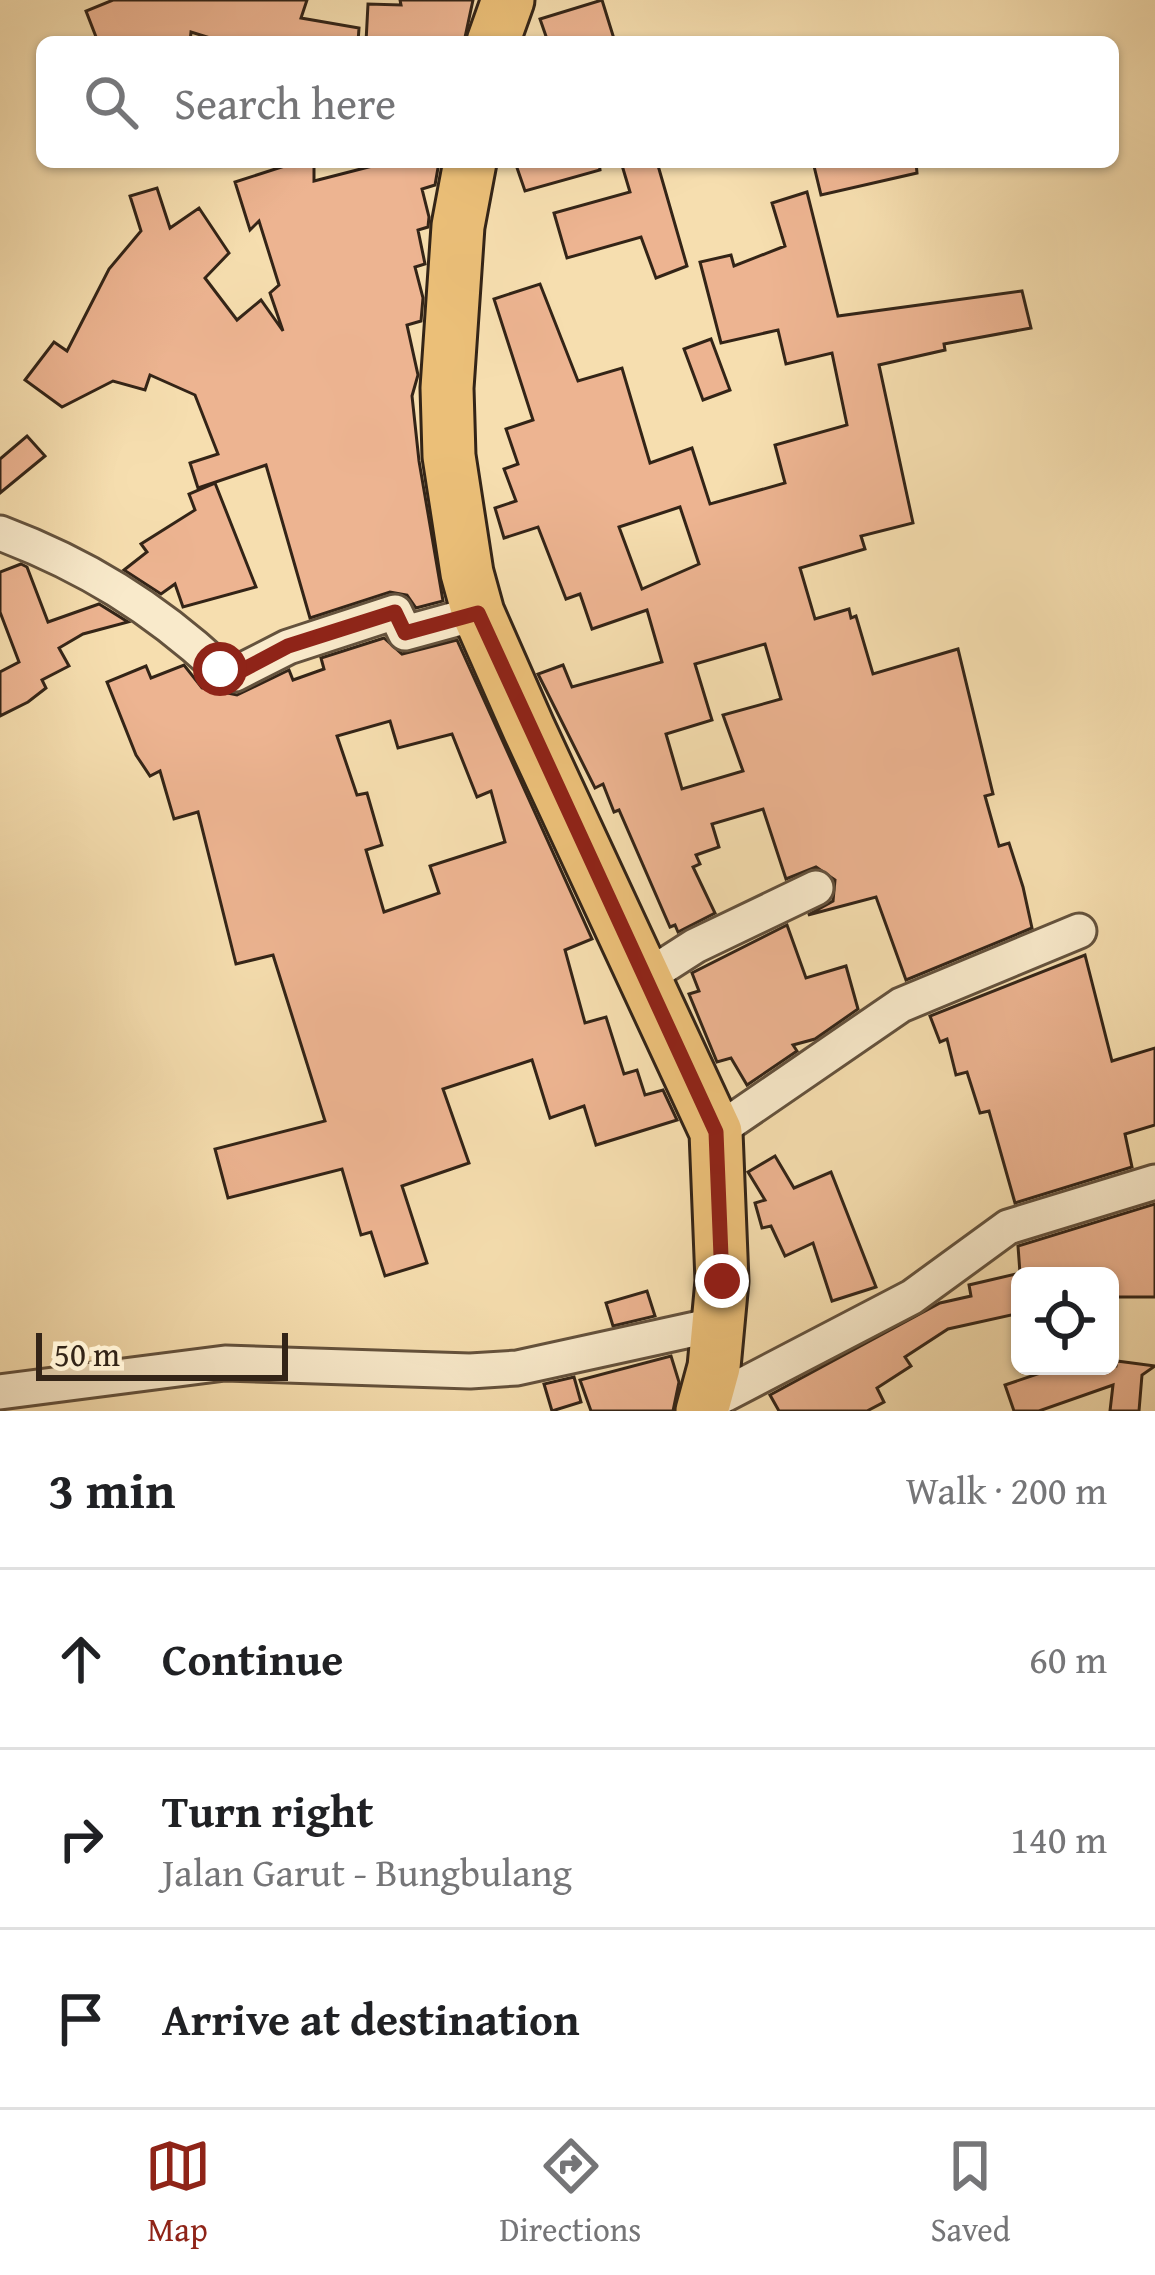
<!DOCTYPE html>
<html lang="en">
<head>
<meta charset="utf-8">
<style>
  body { margin:0; font-family:"Gentium Book Plus",serif; background:#f2f2f2; color:#202124 }
  .controls { position:absolute; right:36px; bottom:36px; display:grid; overflow:hidden; border-radius:18px; box-shadow:0 3px 9px #0004 }
  .controls button { width:108px; height:108px; display:grid; place-items:center; padding:0; border:0; border-bottom:3px solid #e0e0e0; background:#fff; color:#202124; font:60px sans-serif }
  .scale { position:absolute; left:36px; bottom:30px; width:252px; box-sizing:border-box; padding-left:12px; border:6px solid #332417; border-top:0; font-size:33px; line-height:42px; white-space:nowrap; color:#332417; -webkit-text-stroke:9px #f9eacb; paint-order:stroke }
  .stop { position:absolute; width:36px; height:36px; margin:-27px; border:9px solid #8f2418; border-radius:50%; background:#fff }
  .stop.end { background:#8f2418; border-color:#fff; box-shadow:0 3px 12px #0008 }
  .list { margin:0; padding:0; list-style:none }
  h2 { display:flex; justify-content:space-between; align-items:center; height:156px; margin:0; padding:0 48px; font-size:51px }
  h2 small { font-size:39px; font-weight:400; color:#757577 }
  .list li { display:grid; grid-template-columns:78px 1fr auto; gap:36px; align-items:center; box-sizing:border-box; height:180px; padding:0 48px; border-top:3px solid #e0e0e0 }
  .list b { display:block; font-size:45px; white-space:nowrap }
  .list p { margin:0; font-size:39px; white-space:nowrap; color:#757577 }
  .list em { font-size:39px; font-style:normal; color:#757577 }
  .icon { flex:none; width:66px; height:66px; fill:none; stroke:currentColor; stroke-width:2; stroke-linecap:round; stroke-linejoin:round }
  .map { position:relative; flex:none; width:1155px; height:1411px; overflow:hidden }
  .search { position:absolute; background:#fff; box-shadow:0 3px 9px #0004; left:36px; right:36px; top:36px; height:132px; display:flex; align-items:center; gap:30px; box-sizing:border-box; padding:0 42px; border-radius:18px; color:#757577; font-size:45px }
  .sheet { height:696px; background:#fff }
  nav { display:flex; justify-content:space-around; align-items:center; box-sizing:border-box; height:168px; border-top:3px solid #e0e0e0; background:#fff; font-size:33px; color:#757577 }
  nav a { display:grid; justify-items:center; gap:6px }
  nav .on { color:#8f2418 }
  .map>svg:first-child { display:block }
</style>
</head>
<body>
<div class="map">
<svg width="1155" height="1411" viewBox="0 0 1155 1411">
  <rect width="100%" height="100%" fill="#f6deaf"/>
  <filter id="stains"><feTurbulence type="fractalNoise" baseFrequency=".00167" numOctaves="4"/><feColorMatrix values="0 0 0 0 .2 0 0 0 0 .09 0 0 0 0 .02 0 0 0 .5 -.17"/></filter>
  <radialGradient id="worn" r=".72"><stop offset=".6" stop-color="#630" stop-opacity="0"/><stop offset="1" stop-color="#630" stop-opacity=".3"/></radialGradient>
  <!-- building -->
  <g fill="#edb491" stroke="#332417" stroke-width="3" fill-rule="evenodd">
    <path d="M113,0H307L301,18L359,28L358,42H223L191,32L190,42H98L86,11Z"/>
    <path d="M400,0H473L464,42H366L368,4L401,5Z"/>
    <path d="M602,0L615,42H548L540,19Z"/>
    <path d="M297,162H314V181L388,162H439L435,185L422,189L429,217L428,227L418,230L425,264L415,267L423,298L421,321L407,325L418,375L412,396L419,461L443,601L416,608L407,595L390,592L310,618L266,465L198,488L190,463L218,454L195,395L150,375L145,390L113,381L62,407L25,380L54,342L67,351L109,269L141,231L130,196L157,188L170,228L199,208L229,253L205,278L237,320L261,300L283,331L270,293L279,285L259,221L250,230L235,182Z"/>
    <path d="M515,162H599L600,170L525,191Z"/>
    <path d="M621,162H657L687,266L656,278L641,237L567,258L554,213L630,192Z"/>
    <path d="M813,162H916L917,173L821,195Z"/>
    <path d="M807,192L838,316L1022,291L1031,328L944,344L945,350L879,365L913,523L861,536L865,549L800,568L815,619L849,609L851,618L856,616L873,674L958,649L993,794L985,796L999,846L1009,843L1023,887L1032,928L906,980L876,897L808,915L833,901L835,880L816,867L786,879L763,809L712,824L719,847L696,855L700,864L693,867L715,913L678,932L675,925L670,927L619,810L614,812L603,784L595,788L538,674L563,665L572,687L662,662L647,610L592,629L580,594L566,599L538,527L504,538L495,508L516,501L504,469L518,464L506,429L533,420L494,299L540,284L578,381L622,368L650,463L692,448L710,504L785,483L775,445L847,425L832,353L786,364L778,330L721,343L700,262L731,255L734,266L785,246L772,203ZM680,507L699,564L642,589L619,527ZM765,644L781,699L723,715L743,771L682,789L666,734L712,720L695,664Z"/>
    <path d="M711,339L730,390L703,400L684,349Z"/>
    <path d="M27,436L45,456L0,493V459Z"/>
    <path d="M215,483L256,587L183,607L175,584L161,594L124,570L147,552L141,544L195,510L189,494Z"/>
    <path d="M21,564L27,567L48,622L99,604L128,622L83,634L59,648L69,666L42,680L46,688L28,702L0,716V672L19,662L0,612V572Z"/>
    <path d="M384,638L402,654L457,640L592,939L565,950L585,1023L606,1017L624,1074L637,1070L645,1095L663,1090L677,1120L596,1145L584,1106L550,1118L532,1060L443,1089L469,1163L402,1186L427,1263L385,1276L371,1232L361,1235L342,1169L228,1198L215,1149L325,1121L273,955L236,964L198,812L174,819L160,771L150,776L136,755L107,682L146,666L151,678L184,665L202,688L237,695L289,670L293,680L324,669L321,658ZM390,721L398,748L452,734L477,797L491,791L505,842L430,866L439,893L384,912L366,850L382,845L367,793L357,795L337,736Z"/>
    <path d="M787,925L806,978L846,966L858,1009L815,1039L793,1045L797,1051L747,1085L731,1058L717,1062L689,994L699,991L692,973Z"/>
    <path d="M1085,955L1112,1061L1155,1048V1125L1125,1134L1132,1167L1015,1203L989,1111L980,1113L967,1072L956,1075L947,1039L940,1042L930,1016Z"/>
    <path d="M775,1156L794,1188L831,1172L876,1287L832,1301L813,1243L785,1256L771,1226L762,1228L755,1203L765,1200L748,1172Z"/>
    <path d="M1155,1204V1297H1110V1276H1020V1313L948,1329L905,1357L911,1366L877,1388L884,1402L867,1411H779L770,1395L940,1303L971,1296L969,1285L1020,1273L1018,1246Z"/>
    <path d="M647,1291L655,1316L613,1326L606,1303Z"/>
    <path d="M671,1356L679,1382L673,1411H591L580,1380Z"/>
    <path d="M1117,1361L1155,1366L1142,1375L1139,1411H1110L1113,1385L1039,1411H1014L1005,1385L1061,1366H1116Z"/>
    <path d="M574,1377L581,1402L552,1411L544,1384Z"/>
  </g>
  <g fill="none" stroke-linecap="round" stroke-linejoin="round">
    <defs>
      <g id="street">
        <path d="M0,533C85,565 153,607 220,669L235,674L288,647L395,612L405,633L478,613"/>
        <path d="M642,980L695,946L816,888"/>
        <path d="M716,1132L901,1005L1079,931"/>
        <path d="M0,1392L225,1363L470,1371L517,1368L718,1324"/>
        <path d="M703,1406L912,1297L1008,1227L1155,1182"/>
      </g>
      <g id="primary">
        <path d="M493,42L508,0"/>
        <path d="M470,162L458,226L447,388L449,456L467,573L478,613L529,729L716,1132L722,1281L714,1367L702,1411"/>
      </g>
    </defs>
    <!-- street casing -->
    <use href="#street" stroke="#64523d" stroke-width="39"/>
    <!-- primary casing -->
    <use href="#primary" stroke="#332417" stroke-width="57"/>
    <!-- street -->
    <use href="#street" stroke="#f9eacb" stroke-width="33"/>
    <!-- primary -->
    <use href="#primary" stroke="#ebbf78" stroke-width="51"/>
  </g>
  <g fill="none" stroke-linecap="round" stroke-linejoin="round">
    <!-- route -->
    <path stroke="#8f2418" stroke-width="15" d="M220,669L235,674L288,646L395,612L405,633L478,613L716,1132L722,1281"/>
  </g>
  <rect width="100%" height="100%" filter="url(#stains)"/>
  <rect width="100%" height="100%" fill="url(#worn)"/>
</svg>
<div class="controls">
<button><svg class="icon" aria-label="locate" viewBox="0 0 24 24"><circle cx="12" cy="12" r="6"/><path d="M12 2v4M12 18v4M2 12h4M18 12h4"/></svg></button>
</div>
<div class="scale">50 m</div>
<div class="stop" style="left:220px;top:669px"></div>
<div class="stop end" style="left:722px;top:1281px"></div>
<div class="search"><svg class="icon" aria-label="search" viewBox="0 0 24 24"><circle cx="10" cy="10" r="6"/><path d="M15 15l6 6"/></svg>Search here</div>
</div>
<section class="sheet">
<h2>3 min<small>Walk · 200 m</small></h2>
<ul class="list">
<li><svg class="icon" aria-label="ahead" viewBox="0 0 24 24"><path d="M12 20V5M6 11l6-6 6 6"/></svg><div><b>Continue</b></div><em>60 m</em></li>
<li><svg class="icon" aria-label="right" viewBox="0 0 24 24"><path d="M7 20v-9h11M14 6l5 5-5 5"/></svg><div><b>Turn right</b><p>Jalan Garut - Bungbulang</p></div><em>140 m</em></li>
<li><svg class="icon" aria-label="arrive" viewBox="0 0 24 24"><path d="M6 21V4h12l-3 4 3 4H6"/></svg><div><b>Arrive at destination</b></div></li>
</ul>
</section>
<nav>
<a class="on"><svg class="icon" aria-label="map" viewBox="0 0 24 24"><path d="M3 6l6-2 6 2 6-2v14l-6 2-6-2-6 2zM9 4v14M15 6v14"/></svg>Map</a>
<a><svg class="icon" aria-label="directions" viewBox="0 0 24 24"><path d="M12 3l9 9-9 9-9-9zM9 14v-3h6M13 9l2 2-2 2"/></svg>Directions</a>
<a><svg class="icon" aria-label="saved" viewBox="0 0 24 24"><path d="M7 4h10v16l-5-4-5 4z"/></svg>Saved</a>
</nav>
</body>
</html>
